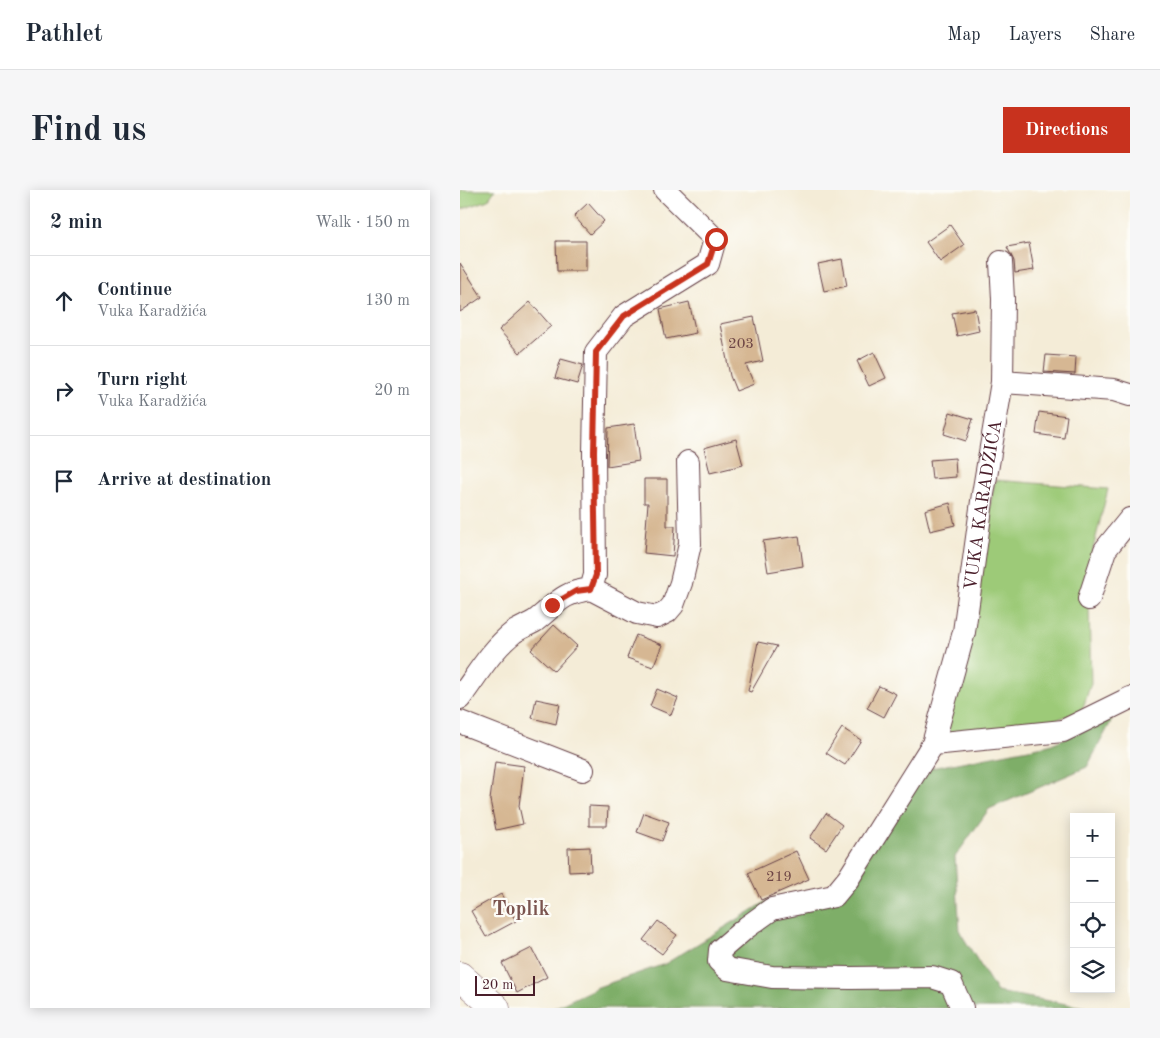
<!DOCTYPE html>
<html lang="en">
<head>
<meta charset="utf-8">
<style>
  body { margin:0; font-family:"Old Standard TT",serif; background:#f6f6f7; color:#1f2937 }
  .controls { position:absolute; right:15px; bottom:15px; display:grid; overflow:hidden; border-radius:0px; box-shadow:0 2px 12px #0003 }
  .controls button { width:45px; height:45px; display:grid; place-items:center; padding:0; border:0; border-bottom:1px solid #e0e1e3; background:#fff; color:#1f2937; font:25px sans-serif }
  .scale { position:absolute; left:15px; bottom:12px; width:60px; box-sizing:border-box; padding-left:5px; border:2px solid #4a1f2b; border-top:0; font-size:14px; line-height:18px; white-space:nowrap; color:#4a1f2b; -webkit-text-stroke:4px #fdfcf7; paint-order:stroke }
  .stop { position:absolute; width:15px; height:15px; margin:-11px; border:4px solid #c8321e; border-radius:50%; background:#fff }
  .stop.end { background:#c8321e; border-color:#fff; box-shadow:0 1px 5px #0008 }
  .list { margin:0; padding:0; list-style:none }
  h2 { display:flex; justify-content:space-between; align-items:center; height:65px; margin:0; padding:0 20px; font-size:21px }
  h2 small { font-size:16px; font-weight:400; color:#747a83 }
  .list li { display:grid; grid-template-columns:32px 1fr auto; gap:15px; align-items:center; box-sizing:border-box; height:90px; padding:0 20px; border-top:1px solid #e0e1e3 }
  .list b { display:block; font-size:19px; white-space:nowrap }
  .list p { margin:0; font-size:16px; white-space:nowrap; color:#747a83 }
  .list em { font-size:16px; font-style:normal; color:#747a83 }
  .icon { flex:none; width:28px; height:28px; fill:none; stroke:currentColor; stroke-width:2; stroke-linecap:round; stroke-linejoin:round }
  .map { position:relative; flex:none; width:670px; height:818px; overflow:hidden; border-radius:0px }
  header { display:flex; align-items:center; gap:30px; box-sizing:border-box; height:70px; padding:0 25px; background:#fff; border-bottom:1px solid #e0e1e3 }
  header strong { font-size:24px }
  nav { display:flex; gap:28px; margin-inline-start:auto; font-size:18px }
  .intro { display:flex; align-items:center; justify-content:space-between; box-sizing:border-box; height:120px; padding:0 30px }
  h1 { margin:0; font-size:35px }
  .button { padding:12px 22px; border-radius:0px; background:#c8321e; color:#fff; font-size:18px; font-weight:700 }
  main { display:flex; gap:30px; padding:0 30px }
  aside { flex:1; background:#fff; border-radius:0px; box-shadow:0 2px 12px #0003 }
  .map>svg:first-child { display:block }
</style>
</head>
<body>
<header>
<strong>Pathlet</strong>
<nav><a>Map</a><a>Layers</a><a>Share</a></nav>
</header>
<div class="intro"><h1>Find us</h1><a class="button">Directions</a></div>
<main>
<aside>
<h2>2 min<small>Walk · 150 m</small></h2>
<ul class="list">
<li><svg class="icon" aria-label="ahead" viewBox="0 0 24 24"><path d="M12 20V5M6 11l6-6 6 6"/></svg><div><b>Continue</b><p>Vuka Karadžića</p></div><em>130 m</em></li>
<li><svg class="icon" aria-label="right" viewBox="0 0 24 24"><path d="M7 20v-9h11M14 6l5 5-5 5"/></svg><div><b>Turn right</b><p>Vuka Karadžića</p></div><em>20 m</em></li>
<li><svg class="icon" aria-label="arrive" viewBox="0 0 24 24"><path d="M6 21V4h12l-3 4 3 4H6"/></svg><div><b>Arrive at destination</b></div></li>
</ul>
</aside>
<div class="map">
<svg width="670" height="818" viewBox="0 0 670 818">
  <rect width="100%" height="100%" fill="#fdfcf7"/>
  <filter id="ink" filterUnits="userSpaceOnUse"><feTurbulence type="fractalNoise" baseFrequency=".02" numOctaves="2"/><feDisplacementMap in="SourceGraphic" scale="10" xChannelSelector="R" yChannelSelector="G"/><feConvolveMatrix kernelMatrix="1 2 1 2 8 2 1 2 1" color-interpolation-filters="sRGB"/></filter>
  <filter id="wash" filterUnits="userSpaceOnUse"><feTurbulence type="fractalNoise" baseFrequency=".0096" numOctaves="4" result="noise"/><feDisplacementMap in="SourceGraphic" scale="20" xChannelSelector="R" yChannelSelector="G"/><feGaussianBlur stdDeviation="1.12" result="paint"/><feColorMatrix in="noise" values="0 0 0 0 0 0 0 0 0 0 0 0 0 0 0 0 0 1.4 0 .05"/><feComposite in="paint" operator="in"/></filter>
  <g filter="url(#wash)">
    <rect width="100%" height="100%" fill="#f4ecd7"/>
    <!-- green -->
    <g fill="#9dca78" stroke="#747452">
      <path d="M0,0H35L28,10L0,20Z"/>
      <path d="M535,290L648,299L628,379L631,493L622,521L592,531L486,546Z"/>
    </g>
    <!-- forest -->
    <path fill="#7eae68" stroke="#64664a" d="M653,528L627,577L529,619L495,667L500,742L537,802L630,818H94L138,797L205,774L309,710L378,711L461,580L589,555Z"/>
    <g id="blocks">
      <!-- building -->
      <g fill="#d6b793">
        <path d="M128,13L144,31L130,44L114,26Z"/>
        <path d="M490,35L504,55L480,72L466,52Z"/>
        <path d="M96,51H126V81H97Z"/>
        <path d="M569,53L574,80L555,83L554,71L547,57Z"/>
        <path d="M382,69L387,96L364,101L358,74Z"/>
        <path d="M0,73L22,107L0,122Z"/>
        <path d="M70,112L91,136L60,163L39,140Z"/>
        <path d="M229,112L236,143L206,149L200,119Z"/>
        <path d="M515,119L519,141L497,146L492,123Z"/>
        <path d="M294,127L303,171L286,175L294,194L276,201L270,186L260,134Z"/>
        <path d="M414,162L426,188L409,196L397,171Z"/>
        <path d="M586,165L616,167L615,184L584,182Z"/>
        <path d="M101,169L123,175L117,194L95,188Z"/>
        <path d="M490,222L513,229L506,251L484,244Z"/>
        <path d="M579,222L607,226L604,248L576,244Z"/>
        <path d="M174,234L179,271L147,276L148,238Z"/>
        <path d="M276,249L283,275L250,283L244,258Z"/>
        <path d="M495,268L496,287L472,289L470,270Z"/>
        <path d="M184,289H207V336H215L213,366L184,363L188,313H184Z"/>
        <path d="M490,313L495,335L470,341L465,320Z"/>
        <path d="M339,346L343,376L308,382L303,351Z"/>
        <path d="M94,435L117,456L94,481L71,460Z"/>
        <path d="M176,445L202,455L193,477L167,468Z"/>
        <path d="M298,452L317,456L291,502L288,501Z"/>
        <path d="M419,496L436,504L424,527L407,518Z"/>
        <path d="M197,499L218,508L211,525L190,516Z"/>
        <path d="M76,509L100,514L96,534L72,528Z"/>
        <path d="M382,538L401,550L385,575L366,563Z"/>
        <path d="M35,572L64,576L59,616L63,634L36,640L30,610Z"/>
        <path d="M129,616L148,617L147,636H129Z"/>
        <path d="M184,623L209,632L202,651L177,642Z"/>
        <path d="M366,623L382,635L366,659L350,648Z"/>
        <path d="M130,657L131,681L109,682L108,658Z"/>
        <path d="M336,661L349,689L301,710L288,683Z"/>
        <path d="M41,704L56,731L26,747L11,721Z"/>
        <path d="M198,731L217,745L202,764L183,750Z"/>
        <path d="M72,758L87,787L57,803L42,773Z"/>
      </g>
    </g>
  </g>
  <g filter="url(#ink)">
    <use href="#blocks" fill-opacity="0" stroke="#643e45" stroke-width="1"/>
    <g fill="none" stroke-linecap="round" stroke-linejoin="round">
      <defs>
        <g id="street">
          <path d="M542,192L654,200L670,205"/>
          <path d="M131,399L177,423L197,427L207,422L213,415L221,393L230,354L228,272"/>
          <path d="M629,409L645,360L670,329"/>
          <path d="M0,508C17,485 31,460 54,442C61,438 68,435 75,431C97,414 100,403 131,399L135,385L134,262L136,162L164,126L248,74L255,49L205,0"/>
          <path d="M0,532L123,580"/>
          <path d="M473,554L603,541L670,508"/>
          <path id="s1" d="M502,818L491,793L472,787L391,788L312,787L267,779L259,771L260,760L287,737L312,719L374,706L388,689L473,554L504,442L523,304L542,192L543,109L541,72"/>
        </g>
        <path id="secondary" d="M0,786L36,818"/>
      </defs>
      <!-- street casing -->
      <use href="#street" stroke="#643e45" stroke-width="24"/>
      <!-- secondary casing -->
      <use href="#secondary" stroke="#643e45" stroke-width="29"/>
      <!-- street -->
      <use href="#street" stroke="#fff" stroke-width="22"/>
      <!-- secondary -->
      <use href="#secondary" stroke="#fff" stroke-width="28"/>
    </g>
  </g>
  <g fill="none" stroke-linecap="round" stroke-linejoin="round" filter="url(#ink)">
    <!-- route -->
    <path stroke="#c8321e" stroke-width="6" d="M92,415L116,401L131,399L136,385L134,262L136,162L164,126L248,74L256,49"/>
  </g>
  <g text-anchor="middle" stroke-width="4.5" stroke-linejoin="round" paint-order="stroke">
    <!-- number labels -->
    <g font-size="15" fill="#6d4545">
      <text x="281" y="158">203</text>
      <text x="319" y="691">219</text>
    </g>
    <!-- street labels -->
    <g font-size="18" fill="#4a1f2b" stroke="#fdfcf7">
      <text dy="6" stroke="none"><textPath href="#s1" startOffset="831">VUKA KARADŽIĆA</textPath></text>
    </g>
    <!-- quarter labels -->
    <g font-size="20" font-weight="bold" fill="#7b544f" stroke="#fdfcf7">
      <text x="61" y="725">Toplik</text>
    </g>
  </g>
</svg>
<div class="controls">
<button>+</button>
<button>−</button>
<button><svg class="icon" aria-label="locate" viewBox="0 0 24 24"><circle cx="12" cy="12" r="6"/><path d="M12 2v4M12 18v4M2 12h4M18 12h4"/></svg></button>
<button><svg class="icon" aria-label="layers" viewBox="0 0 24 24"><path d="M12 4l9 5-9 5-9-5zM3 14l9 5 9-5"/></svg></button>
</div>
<div class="scale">20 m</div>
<div class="stop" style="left:256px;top:49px"></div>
<div class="stop end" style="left:92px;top:415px"></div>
</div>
</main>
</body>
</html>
